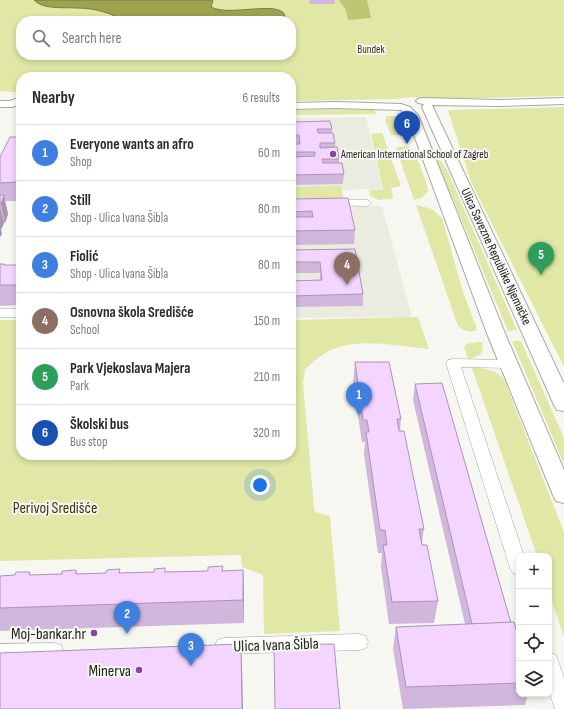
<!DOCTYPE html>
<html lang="en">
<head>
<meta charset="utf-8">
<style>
  body { margin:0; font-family:"Sofia Sans Condensed",sans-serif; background:#f7f7f7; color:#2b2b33 }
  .controls { position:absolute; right:12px; bottom:12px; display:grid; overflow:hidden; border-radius:8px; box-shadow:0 2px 6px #0003 }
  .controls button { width:36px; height:36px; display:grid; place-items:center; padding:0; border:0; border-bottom:1px solid #e1e1e2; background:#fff; color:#2b2b33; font:20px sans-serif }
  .you { position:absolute; left:260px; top:485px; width:14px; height:14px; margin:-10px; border:3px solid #fff; border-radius:50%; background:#1a73e8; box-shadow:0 0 0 6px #1a73e833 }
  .badge { display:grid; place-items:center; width:26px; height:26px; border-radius:50%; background:#1a73e8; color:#fff; font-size:13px; font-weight:700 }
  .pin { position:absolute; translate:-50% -33px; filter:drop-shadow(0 1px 2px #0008) }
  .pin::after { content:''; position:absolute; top:21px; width:14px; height:12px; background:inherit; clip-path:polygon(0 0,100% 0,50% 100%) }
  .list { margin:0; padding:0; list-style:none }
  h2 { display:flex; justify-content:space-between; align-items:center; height:52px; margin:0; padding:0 16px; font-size:17px }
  h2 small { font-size:13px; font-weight:400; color:#7c7c81 }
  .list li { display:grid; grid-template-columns:26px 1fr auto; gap:12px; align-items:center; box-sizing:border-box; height:56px; padding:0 16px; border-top:1px solid #e1e1e2 }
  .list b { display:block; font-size:15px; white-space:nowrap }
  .list p { margin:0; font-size:13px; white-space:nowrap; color:#7c7c81 }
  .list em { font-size:13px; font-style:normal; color:#7c7c81 }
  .icon { flex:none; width:22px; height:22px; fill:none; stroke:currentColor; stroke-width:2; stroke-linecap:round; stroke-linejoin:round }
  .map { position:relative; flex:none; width:564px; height:709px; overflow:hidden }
  .search { position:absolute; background:#fff; box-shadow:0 2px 6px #0003; left:16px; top:16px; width:280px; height:44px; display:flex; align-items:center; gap:10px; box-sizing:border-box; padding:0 14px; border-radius:16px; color:#7c7c81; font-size:15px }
  .panel { position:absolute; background:#fff; box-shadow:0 2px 6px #0003; left:16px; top:72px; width:280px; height:388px; border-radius:16px }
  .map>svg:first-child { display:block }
</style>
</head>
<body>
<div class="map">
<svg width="564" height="709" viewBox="0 0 564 709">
  <rect width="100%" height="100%" fill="#f7f7f2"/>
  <!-- built -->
  <g fill="#ebece0">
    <path d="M366,117L382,189L342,190L344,200L291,201V118Z"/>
    <path d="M382,206L412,317L291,318V207Z"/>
  </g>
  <!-- green -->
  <g fill="#e1e7a5" fill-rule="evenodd">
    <path d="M0,0H564V96L431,99L412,97L396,99L291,101V77H21V93L0,91ZM21,21H291V55H21Z"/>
    <path d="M564,107V367L471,182L448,110Z"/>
    <path d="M374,109L376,113L374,114L291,115V110Z"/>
    <path d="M387,116H401L405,126V135H391L385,120Z"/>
    <path d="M418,116H420L434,151L447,170L517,330L508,331Z"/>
    <path d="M382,133L401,186L391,188L393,198L392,199L379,200L370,196L369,190H383L371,134Z"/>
    <path d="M398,147C401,147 405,146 408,147C416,150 427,183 428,191L422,198L414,200L396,148Z"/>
    <path d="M341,186L344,200L291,201V187Z"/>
    <path d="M416,205L432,209L442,218L463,292L476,326L477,330C470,333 464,331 458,326Z"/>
    <path d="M418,317L429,349C399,346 355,336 327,352C319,356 312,363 305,369L303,383L314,508L315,512L330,516L340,631L264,634L263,575L242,567L241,555L0,561V320H21V455H291V320Z"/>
    <path d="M512,341H521L564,438V464Z"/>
    <path d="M477,342H482C485,353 479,357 468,359L464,347L467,344Z"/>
    <path d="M472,368C484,368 495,369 504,379L564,532V637L549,592V556H537Z"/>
  </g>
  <!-- forest -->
  <path fill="#bfc671" d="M339,0H367L371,18L348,20L346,10Z"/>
  <!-- water -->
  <path fill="#9da34f" stroke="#797d42" d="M34,0H213L211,7C229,17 278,0 285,15L281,21H127C118,19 113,14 104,12C95,9 85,8 76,8C64,7 43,10 34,0Z"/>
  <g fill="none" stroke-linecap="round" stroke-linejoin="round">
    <defs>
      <g id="street">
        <path d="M333,200H367L372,203L367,206L329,205L328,203L329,201Z"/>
        <rect x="0" y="309" width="21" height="8"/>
        <path d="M453,359L508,360L513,361L515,364L513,367L508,368L461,367L524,556H519V575L513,573L510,568L446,363L448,360Z"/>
        <path d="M359,634L366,636L368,642L366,648L359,650L224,654L217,652L215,646L217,640L224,638Z"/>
        <path d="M54,643L61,645L63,651L61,657L54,659L0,660V644Z"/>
        <path d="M549,653L556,655L564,678V709H555L549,691Z"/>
      </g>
      <g id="secondary">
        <path d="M21,97V104L12,107H0V101H10Z"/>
        <path d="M422,98L499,100L564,98V104L499,106L432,105L564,384V411L557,410L554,405L422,107L424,104L418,103L416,101L418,99Z"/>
        <path d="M336,102L401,104L410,107L418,115L506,336L564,470V503L556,501L553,495L488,336L407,116L401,110L336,108L291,109V103Z"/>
      </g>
    </defs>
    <!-- street casing -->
    <use href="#street" stroke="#a7a8a3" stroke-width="1"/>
    <!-- secondary casing -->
    <use href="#secondary" stroke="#a7a8a3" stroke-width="2"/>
    <!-- street -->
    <use href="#street" fill="#fff" fill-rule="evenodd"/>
    <!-- secondary -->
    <use href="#secondary" fill="#fff" fill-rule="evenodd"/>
  </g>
  <!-- wall -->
  <g fill="#d1b7db">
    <path d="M309,0H335L334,4H310Z"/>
    <path d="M291,122L332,129V133L335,143V147L339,159V163L344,174L343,184L291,185Z"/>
    <path d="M21,137V199L20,201H5L8,214L5,223H4L1,230L2,234L0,237V157Z"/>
    <path d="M291,199L355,230L354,244L291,245Z"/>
    <path d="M355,249L363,294V306L291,307V281L320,280V273H291V250Z"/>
    <path d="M0,264H4L5,265H21V305L0,306Z"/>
    <path d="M355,362L401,419L400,431L424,529L422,542L438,601L434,623L389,624L381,567L382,553H378L364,454L365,442H362L353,384Z"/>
    <path d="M415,384L511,623L519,639V694H528L525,705L403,709L393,649L396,627L465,624L413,400Z"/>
    <path d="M76,570L77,574L243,570L244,593V623L0,631V576L62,574Z"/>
  </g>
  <!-- shaded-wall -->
  <g fill="#aa95b2">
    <path d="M21,163V199L20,201L16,182V173Z"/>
    <path d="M4,195L8,214L5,223L1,204Z"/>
    <path d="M0,207L4,223L1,230L2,234L0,237Z"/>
    <path d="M243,570L244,593V623L243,600Z"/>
    <path d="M241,644L242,666L243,709H242Z"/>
  </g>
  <!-- building -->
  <g fill="#f3d5ff" stroke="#aa95b2" fill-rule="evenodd">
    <path d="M330,121L332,129H317L318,133H333L335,143H320V148L337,147L339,159H322L323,163H342L344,174L291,175V144H300L299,135H291V122ZM295,152H315V156L295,157Z"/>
    <path d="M10,137H21V163L16,173H21L16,182L0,183V157Z"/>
    <path d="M0,195H4L1,204H0Z"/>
    <path d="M348,198L355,230L291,231V217H313L312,211L291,212V199Z"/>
    <path d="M355,249L363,294L291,296V281L322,280L320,262H291V250Z"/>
    <path d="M0,264H4V265H21V285H0Z"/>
    <path d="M355,362H389L401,419H397L399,431H404L424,529H419L422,545H427L438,601L392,602L383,545H387L385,530H380L366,432H369L367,420H363Z"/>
    <path d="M442,383L511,623L472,624L415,384Z"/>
    <path d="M223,566L222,571L243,570V600L0,608V576L15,575L16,572H30L29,575L62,574V571L76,570V574L106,573L107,570L120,569L119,573L154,572V569L165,568V572L208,571V567Z"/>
    <path d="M514,622L519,639V683L406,687L396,627Z"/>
    <path d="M241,644L242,709H0V653Z"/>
    <path d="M334,644L340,709H275L274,645Z"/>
  </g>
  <!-- markers -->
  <g fill="#913fad" stroke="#f7f7f2" stroke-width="1.5">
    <circle cx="333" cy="154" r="4"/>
    <circle cx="94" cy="633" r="4"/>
    <circle cx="139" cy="670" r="4"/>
  </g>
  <g text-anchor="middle" stroke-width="4" stroke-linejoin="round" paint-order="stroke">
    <!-- far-park labels -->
    <g font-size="11" fill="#343611" stroke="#f7f7f2">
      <text x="371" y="53">Bundek</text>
    </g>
    <!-- far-poi labels -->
    <g font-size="11" fill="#242523" stroke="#f7f7f2" text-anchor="start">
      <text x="341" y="158">American International School of Zagreb</text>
    </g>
    <!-- street labels -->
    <g font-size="13" fill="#242523" stroke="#f7f7f2">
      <text transform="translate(497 256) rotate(65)" y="5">Ulica Savezne Republike Njemačke</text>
    </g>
    <!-- near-park labels -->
    <g font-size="16" fill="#343611" stroke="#f7f7f2">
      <text x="55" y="513">Perivoj Središće</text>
    </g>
    <!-- near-poi labels -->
    <g font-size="16" fill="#242523" stroke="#f7f7f2" text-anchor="end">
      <text x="86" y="639">Moj-bankar.hr</text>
      <text x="131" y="676">Minerva</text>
    </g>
    <!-- near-street labels -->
    <g font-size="16" fill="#242523" stroke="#f7f7f2">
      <text transform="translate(276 644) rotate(-2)" y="6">Ulica Ivana Šibla</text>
    </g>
  </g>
</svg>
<div class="controls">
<button>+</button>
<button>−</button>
<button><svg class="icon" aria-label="locate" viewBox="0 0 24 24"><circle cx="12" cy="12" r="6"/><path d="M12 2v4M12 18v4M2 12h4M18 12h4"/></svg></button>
<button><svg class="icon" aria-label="layers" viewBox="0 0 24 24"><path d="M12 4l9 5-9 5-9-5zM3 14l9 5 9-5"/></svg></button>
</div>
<div class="you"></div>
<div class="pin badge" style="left:359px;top:415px;background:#3f7fe0">1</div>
<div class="pin badge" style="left:127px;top:634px;background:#3f7fe0">2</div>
<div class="pin badge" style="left:191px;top:666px;background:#3f7fe0">3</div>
<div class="pin badge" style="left:347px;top:285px;background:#8d6e63">4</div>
<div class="pin badge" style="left:541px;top:275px;background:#2e9e5b">5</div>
<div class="pin badge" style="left:407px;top:144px;background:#1a4fb4">6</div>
<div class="search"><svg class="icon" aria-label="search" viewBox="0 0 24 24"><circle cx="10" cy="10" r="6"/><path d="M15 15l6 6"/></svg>Search here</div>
<section class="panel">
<h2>Nearby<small>6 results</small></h2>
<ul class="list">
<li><span class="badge" style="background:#3f7fe0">1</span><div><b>Everyone wants an afro</b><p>Shop</p></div><em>60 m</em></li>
<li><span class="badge" style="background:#3f7fe0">2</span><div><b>Still</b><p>Shop · Ulica Ivana Šibla</p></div><em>80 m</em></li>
<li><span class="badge" style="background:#3f7fe0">3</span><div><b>Fiolić</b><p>Shop · Ulica Ivana Šibla</p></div><em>80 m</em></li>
<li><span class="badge" style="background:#8d6e63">4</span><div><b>Osnovna škola Središće</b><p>School</p></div><em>150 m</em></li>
<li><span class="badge" style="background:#2e9e5b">5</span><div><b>Park Vjekoslava Majera</b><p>Park</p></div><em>210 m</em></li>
<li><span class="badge" style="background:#1a4fb4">6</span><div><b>Školski bus</b><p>Bus stop</p></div><em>320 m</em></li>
</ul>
</section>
</div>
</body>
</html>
